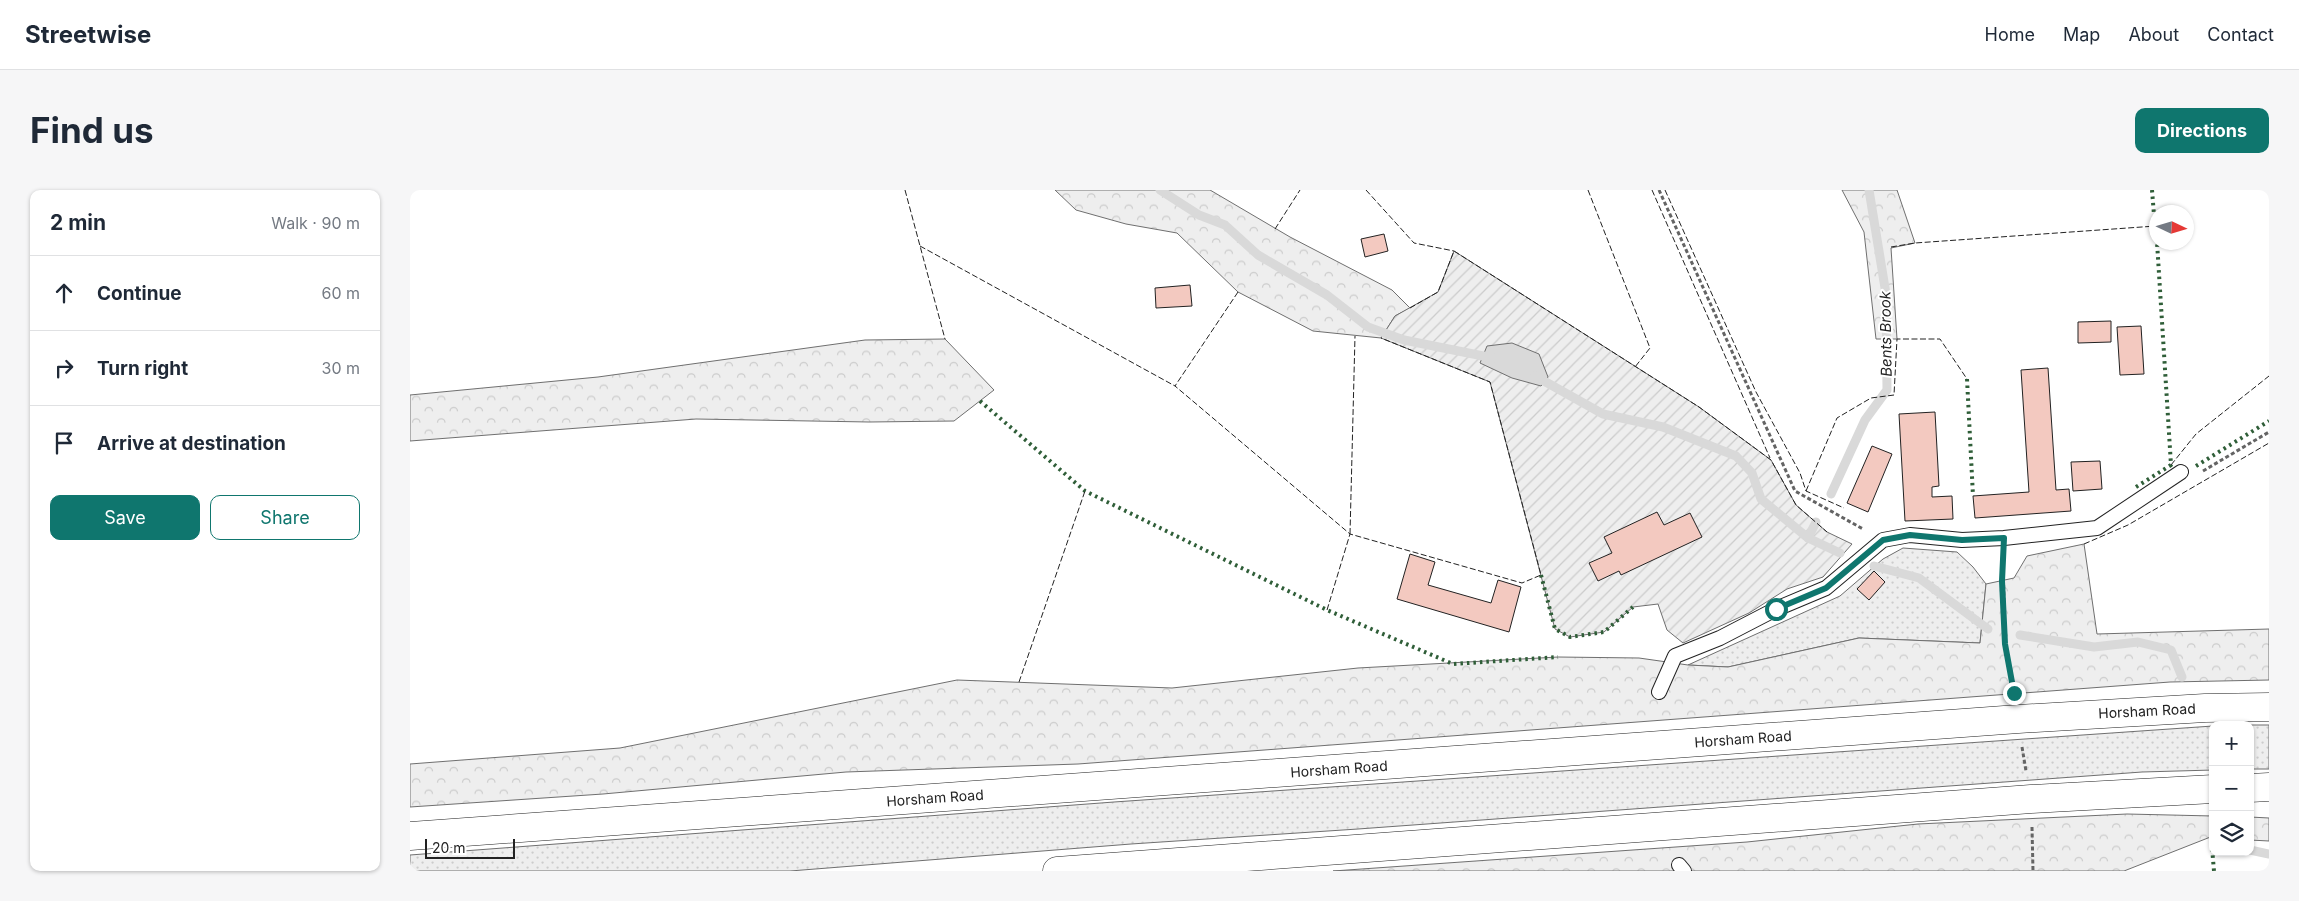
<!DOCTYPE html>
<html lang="en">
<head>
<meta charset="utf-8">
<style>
  body { margin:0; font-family:Inter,sans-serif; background:#f6f6f7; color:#1f2937 }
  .controls { position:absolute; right:15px; bottom:15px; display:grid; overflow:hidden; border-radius:10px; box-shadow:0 1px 4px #0004 }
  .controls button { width:45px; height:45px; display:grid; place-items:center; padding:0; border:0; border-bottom:1px solid #e0e1e3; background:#fff; color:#1f2937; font:25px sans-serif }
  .compass { position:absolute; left:1739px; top:15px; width:45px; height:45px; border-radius:50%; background:#fff; box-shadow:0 1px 4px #0004; rotate:94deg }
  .scale { position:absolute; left:15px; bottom:12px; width:90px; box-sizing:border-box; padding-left:5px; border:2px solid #222; border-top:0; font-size:14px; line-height:18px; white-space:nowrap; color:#222; -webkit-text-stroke:4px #fff; paint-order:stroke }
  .stop { position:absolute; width:15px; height:15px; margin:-11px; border:4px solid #0f766e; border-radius:50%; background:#fff }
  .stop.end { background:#0f766e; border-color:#fff; box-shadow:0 1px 5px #0008 }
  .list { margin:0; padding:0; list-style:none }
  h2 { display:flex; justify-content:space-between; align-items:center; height:65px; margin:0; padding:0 20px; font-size:21px }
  h2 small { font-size:16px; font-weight:400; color:#747a83 }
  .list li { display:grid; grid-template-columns:32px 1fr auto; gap:15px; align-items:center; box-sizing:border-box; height:75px; padding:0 20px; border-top:1px solid #e0e1e3 }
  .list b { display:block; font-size:19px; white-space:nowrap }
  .list em { font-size:16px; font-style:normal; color:#747a83 }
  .actions { display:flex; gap:10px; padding:15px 20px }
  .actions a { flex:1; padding:11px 0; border:1px solid #0f766e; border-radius:10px; text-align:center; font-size:18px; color:#0f766e }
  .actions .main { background:#0f766e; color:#fff }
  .icon { flex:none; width:28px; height:28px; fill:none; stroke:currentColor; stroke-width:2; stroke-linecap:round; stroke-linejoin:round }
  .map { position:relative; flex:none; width:1859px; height:681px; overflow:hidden; border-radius:10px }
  header { display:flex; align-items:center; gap:30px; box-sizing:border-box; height:70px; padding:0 25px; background:#fff; border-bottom:1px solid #e0e1e3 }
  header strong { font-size:24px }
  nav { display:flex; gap:28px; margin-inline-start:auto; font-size:18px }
  .intro { display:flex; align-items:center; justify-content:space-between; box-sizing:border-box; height:120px; padding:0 30px }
  h1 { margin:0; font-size:35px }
  .button { padding:12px 22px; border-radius:10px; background:#0f766e; color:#fff; font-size:18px; font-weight:700 }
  main { display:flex; gap:30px; padding:0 30px }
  aside { flex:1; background:#fff; border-radius:10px; box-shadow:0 1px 4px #0004 }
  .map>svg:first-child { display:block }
</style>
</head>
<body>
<header>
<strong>Streetwise</strong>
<nav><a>Home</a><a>Map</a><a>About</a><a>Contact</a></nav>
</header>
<div class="intro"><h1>Find us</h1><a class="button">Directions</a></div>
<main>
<aside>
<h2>2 min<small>Walk · 90 m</small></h2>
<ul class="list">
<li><svg class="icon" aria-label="ahead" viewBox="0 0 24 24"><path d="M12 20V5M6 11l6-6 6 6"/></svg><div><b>Continue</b></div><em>60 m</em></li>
<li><svg class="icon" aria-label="right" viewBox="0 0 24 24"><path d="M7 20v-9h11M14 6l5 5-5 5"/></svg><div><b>Turn right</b></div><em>30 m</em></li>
<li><svg class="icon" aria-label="arrive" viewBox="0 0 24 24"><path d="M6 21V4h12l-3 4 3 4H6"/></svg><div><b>Arrive at destination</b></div></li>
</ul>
<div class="actions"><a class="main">Save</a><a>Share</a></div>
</aside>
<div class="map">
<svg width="1859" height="681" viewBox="0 0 1859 681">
  <defs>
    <pattern id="grass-dots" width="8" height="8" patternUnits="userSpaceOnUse" patternTransform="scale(1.25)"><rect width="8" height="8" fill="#eee"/><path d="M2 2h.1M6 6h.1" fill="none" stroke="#ccc" stroke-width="1.8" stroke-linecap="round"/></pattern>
    <pattern id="forest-crowns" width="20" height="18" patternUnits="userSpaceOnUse" patternTransform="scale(1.25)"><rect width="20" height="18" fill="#eee"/><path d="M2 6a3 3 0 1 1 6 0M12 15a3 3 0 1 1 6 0" fill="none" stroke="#ccc"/></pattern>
    <pattern id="garden-furrows" width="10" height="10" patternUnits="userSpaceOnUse" patternTransform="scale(1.25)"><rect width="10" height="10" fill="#eee"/><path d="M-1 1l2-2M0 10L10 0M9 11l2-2" fill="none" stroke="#ccc"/></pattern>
  </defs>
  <rect width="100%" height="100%" fill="#fff"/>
  <!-- grass -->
  <g fill="url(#grass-dots)" stroke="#6f6f6f">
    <path d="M1493,358L1547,362L1563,377L1576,394L1570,453L1449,448L1318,477L1278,475L1430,406L1473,369Z"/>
    <rect x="1840" y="535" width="19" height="44"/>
    <path d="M1803,536V580L1732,582L948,639L721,654L380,681H0V665L704,612Z"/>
  </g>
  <!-- forest -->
  <g fill="url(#forest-crowns)" stroke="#6f6f6f">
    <path d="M645,0H800L880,47L982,100L1000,118L985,126L971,148L903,141L828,102L767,43L716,34L666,20Z"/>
    <path d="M1432,0H1487L1505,53L1481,58L1487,149H1466L1454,42Z"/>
    <path d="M535,149L584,200L544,231L459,232L286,229L0,251V205L188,187L455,150Z"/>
    <path d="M1674,354L1687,444L1859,439V490L1760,492L668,574L436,582L193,604L0,617V574L210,558L547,490L762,498L948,478L1148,467L1229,468L1278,475L1318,477L1449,448L1570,453L1576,394L1604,388L1617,366Z"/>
    <path d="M1717,624L1803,626V646L1714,681H923L1337,652L1508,634Z"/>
    <path d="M1840,627L1859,628V651L1840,650Z"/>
  </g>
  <!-- garden -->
  <path fill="url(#garden-furrows)" stroke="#6f6f6f" d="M1044,61L1289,217L1361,270L1386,315L1417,342L1442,354L1413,387L1377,399L1339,423L1273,453L1257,440L1248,414L1223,417L1194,442L1160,447L1145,439L1080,192L971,148L985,126L1028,102Z"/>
  <!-- water -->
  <path fill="#d9d9d9" stroke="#6f6f6f" d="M1102,153L1129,164L1138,187L1131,196L1102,188L1070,173L1077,156Z"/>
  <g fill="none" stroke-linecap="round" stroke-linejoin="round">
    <!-- stream -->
    <g stroke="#d9d9d9" stroke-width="9">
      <path d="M750,0L789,25L815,35L848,65L917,105L958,137L994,150L1083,168"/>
      <path d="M1125,186L1193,224L1253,237L1326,266L1342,283L1351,309L1398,348L1430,363"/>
      <path d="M1421,304L1455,230L1477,200L1476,104L1459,0"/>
      <path d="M1398,348L1406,332"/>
      <path d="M1464,376L1509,388L1578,439"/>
      <path d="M1610,445L1684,457L1728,452L1761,460L1772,487"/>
      <path d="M1840,660L1859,664"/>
    </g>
  </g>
  <!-- building -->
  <g fill="#f3c9c0" stroke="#222">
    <path d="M974,44L978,61L955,67L951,49Z"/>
    <path d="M780,95L782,116L746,118L745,98Z"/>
    <path d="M1701,131V152L1668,153V132Z"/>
    <path d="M1731,136L1734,184L1710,185L1707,137Z"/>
    <path d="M1638,178L1646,300L1659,299L1661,321L1565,328L1563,306L1619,302L1611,180Z"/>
    <path d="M1525,222L1529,296L1522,297V307L1542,306L1543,329L1495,331L1489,224Z"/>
    <path d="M1462,256L1482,264L1458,322L1437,313Z"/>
    <path d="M1690,271L1692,299L1663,301L1661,272Z"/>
    <path d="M1247,322L1254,335L1280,323L1292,347L1211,385L1209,381L1188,391L1179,373L1202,363L1194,347Z"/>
    <path d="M1000,364L1025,372L1018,395L1081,413L1088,390L1111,397L1099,442L987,409Z"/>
    <path d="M1464,381L1475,392L1459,410L1447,399Z"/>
  </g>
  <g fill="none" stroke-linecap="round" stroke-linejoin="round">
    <defs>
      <g id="service">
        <path d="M1249,502L1265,466L1310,448L1366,419L1416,398L1473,350L1500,345L1552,350L1594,348L1687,338L1771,282"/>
        <path d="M1269,675L1274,681"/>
      </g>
      <g id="trunk">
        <path d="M1840,598L1859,597"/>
        <path d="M0,646L1608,529L1795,518L1859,517"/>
        <path d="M647,681L1621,609L1803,599"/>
      </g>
    </defs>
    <!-- service casing -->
    <use href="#service" stroke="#222" stroke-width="16"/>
    <!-- trunk casing -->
    <use href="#trunk" stroke="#222" stroke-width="29"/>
    <!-- path -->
    <g stroke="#646464" stroke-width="3" stroke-dasharray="4 2.5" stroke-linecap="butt">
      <path d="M1249,0L1385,301L1453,339"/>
      <path d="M1793,281L1859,242"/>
      <path d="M1593,369L1595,454L1603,499"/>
      <path d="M1612,557L1616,581"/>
      <path d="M1622,637L1623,681"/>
    </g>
    <!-- service -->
    <use href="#service" stroke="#fff" stroke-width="14"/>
    <!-- trunk -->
    <use href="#trunk" stroke="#fff" stroke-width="28"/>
    <!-- hedge -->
    <g stroke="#2f5e38" stroke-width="4" stroke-dasharray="2.5 4" stroke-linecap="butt">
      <path d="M1742,0L1746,50"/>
      <path d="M1557,189L1563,306"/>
      <path d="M570,211L675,301L917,420L1043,474L1148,467"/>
      <path d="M1786,276L1859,231"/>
      <path d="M1726,297L1761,275L1747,52"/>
      <path d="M1131,385L1145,439L1160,447L1194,442L1223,417"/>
      <path d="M1801,646L1804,681"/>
    </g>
    <!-- fence -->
    <g stroke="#222" stroke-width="1" stroke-dasharray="6 2.5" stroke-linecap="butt">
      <path d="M495,0L535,149"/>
      <path d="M956,0L1004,53L1044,61"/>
      <path d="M1178,0L1240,158L1225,177"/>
      <path d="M1242,0L1360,268"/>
      <path d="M1255,0L1346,202L1390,283L1396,301L1434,318"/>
      <path d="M865,39L890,0"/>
      <path d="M510,56L765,196"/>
      <path d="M1481,57L1505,53L1746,36"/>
      <path d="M828,102L765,196L940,344"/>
      <path d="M1000,118L1028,102L1044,61L1289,217L1361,270L1386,315L1417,342"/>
      <path d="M1761,275L1786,244L1859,186"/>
      <path d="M1396,301L1427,228L1461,208L1484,205L1487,149H1530L1557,189"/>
      <path d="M940,344L945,146"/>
      <path d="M1674,354L1718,335L1859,253"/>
      <path d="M917,420L940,344L1112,393L1131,385L1080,192L971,148"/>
      <path d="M609,492L675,301"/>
    </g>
  </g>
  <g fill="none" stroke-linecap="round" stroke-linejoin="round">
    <!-- route -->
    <path stroke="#0f766e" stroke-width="6" d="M1366,419L1416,398L1473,350L1500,345L1552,350L1594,348L1592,391L1595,454L1604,503"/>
  </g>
  <g text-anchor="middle" stroke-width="4" stroke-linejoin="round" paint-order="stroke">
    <!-- street labels -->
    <g font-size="14" fill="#222" stroke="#fff">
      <text transform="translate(1737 521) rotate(-3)" y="5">Horsham Road</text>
      <text transform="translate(1333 549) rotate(-4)" y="5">Horsham Road</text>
      <text transform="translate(929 579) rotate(-4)" y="5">Horsham Road</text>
      <text transform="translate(525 608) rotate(-4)" y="5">Horsham Road</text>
    </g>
    <!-- water labels -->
    <g font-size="15" font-style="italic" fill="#222" stroke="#fff">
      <text transform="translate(1476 144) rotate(-91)" y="5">Bents Brook</text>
    </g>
  </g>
</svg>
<div class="controls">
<button>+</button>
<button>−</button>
<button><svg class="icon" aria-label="layers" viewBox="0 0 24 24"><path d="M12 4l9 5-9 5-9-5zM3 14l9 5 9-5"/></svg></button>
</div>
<svg class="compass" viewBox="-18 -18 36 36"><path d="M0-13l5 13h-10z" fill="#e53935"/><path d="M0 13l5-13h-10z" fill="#747a83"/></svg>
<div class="scale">20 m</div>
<div class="stop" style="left:1366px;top:419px"></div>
<div class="stop end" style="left:1604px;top:503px"></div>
</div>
</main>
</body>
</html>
